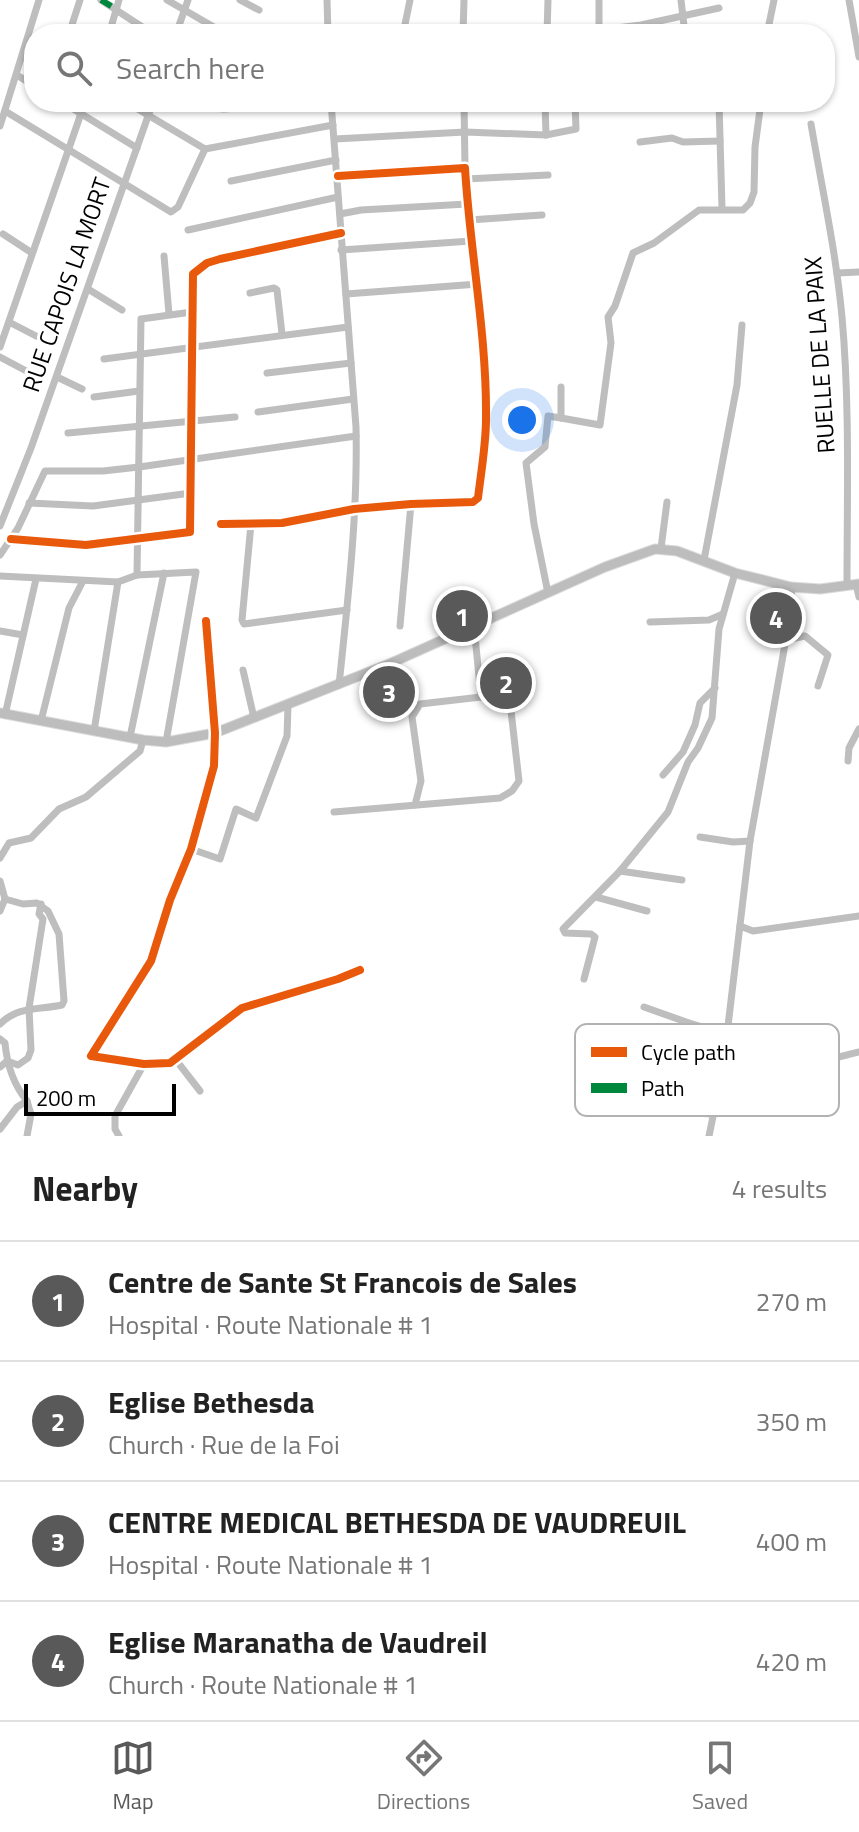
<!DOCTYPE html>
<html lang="en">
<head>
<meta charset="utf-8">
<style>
  body { margin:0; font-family:"Titillium Web",sans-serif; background:#f2f2f2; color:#222 }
  .scale { position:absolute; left:24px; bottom:20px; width:152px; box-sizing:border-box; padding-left:8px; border:4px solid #000; border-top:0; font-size:22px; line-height:28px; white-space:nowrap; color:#000; -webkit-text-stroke:6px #fff; paint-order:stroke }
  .you { position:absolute; left:522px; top:420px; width:28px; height:28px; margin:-20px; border:6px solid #fff; border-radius:50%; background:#1a73e8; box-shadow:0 0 0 12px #1a73e833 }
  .badge { display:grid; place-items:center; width:52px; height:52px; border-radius:50%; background:#595959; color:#fff; font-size:26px; font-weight:700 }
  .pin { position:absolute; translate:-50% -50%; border:4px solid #fff; box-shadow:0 2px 8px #0006 }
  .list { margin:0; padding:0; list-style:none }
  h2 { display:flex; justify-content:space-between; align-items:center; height:104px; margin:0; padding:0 32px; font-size:34px }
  h2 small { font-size:26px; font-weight:400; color:#767676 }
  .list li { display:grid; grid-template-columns:52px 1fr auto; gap:24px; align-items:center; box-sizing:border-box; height:120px; padding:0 32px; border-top:2px solid #e0e0e0 }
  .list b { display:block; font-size:30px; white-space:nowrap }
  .list p { margin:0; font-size:26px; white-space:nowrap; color:#767676 }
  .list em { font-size:26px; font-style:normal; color:#767676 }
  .icon { flex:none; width:44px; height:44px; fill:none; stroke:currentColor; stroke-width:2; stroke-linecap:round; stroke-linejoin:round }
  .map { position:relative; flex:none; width:859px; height:1136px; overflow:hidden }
  .search { position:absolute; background:#fff; box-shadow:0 2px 6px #0004; left:24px; right:24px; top:24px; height:88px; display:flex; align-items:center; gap:20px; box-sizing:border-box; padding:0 28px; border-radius:32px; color:#767676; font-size:30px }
  .sheet { height:584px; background:#fff }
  nav { display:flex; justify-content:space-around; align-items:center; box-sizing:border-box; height:112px; border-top:2px solid #e0e0e0; background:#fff; font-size:22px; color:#767676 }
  nav a { display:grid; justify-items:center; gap:4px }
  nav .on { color:#595959 }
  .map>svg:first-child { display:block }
</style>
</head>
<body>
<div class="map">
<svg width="859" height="1136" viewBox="0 0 859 1136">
  <rect width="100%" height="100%" fill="#fff"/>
  <!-- green -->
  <path fill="#eaeaea" d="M685,1088L713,1093L709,1118L681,1113Z"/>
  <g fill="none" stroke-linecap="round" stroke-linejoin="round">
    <defs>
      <path id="major" d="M0,713L143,740L166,742L215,733L389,664L605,567L655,549L677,551L735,573L791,587L820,589L859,584"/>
    </defs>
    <!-- major casing -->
    <use href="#major" stroke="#dbdbdb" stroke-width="11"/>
    <!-- minor -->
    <g stroke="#bebebe" stroke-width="7">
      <path d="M101,0L153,34"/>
      <path d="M167,0L226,34"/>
      <path d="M240,0L259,10"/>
      <path d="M327,0L328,34"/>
      <path d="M599,0V32"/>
      <path d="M681,0L685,34"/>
      <path d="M849,0L859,57"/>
      <path d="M599,30L641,25L719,8"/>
      <path d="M69,34L80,0"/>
      <path d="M109,34L119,0"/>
      <path d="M176,34L188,0"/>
      <path d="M403,34L410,0"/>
      <path d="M463,34L464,0"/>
      <path d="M547,34L548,0"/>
      <path d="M767,34L774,0"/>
      <path d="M17,75L34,86"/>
      <path d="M62,102L137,148"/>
      <path d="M126,102L205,149L333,125"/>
      <path d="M195,102C218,114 239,108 263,102"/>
      <path d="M331,102L356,427C358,513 348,599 339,685"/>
      <path d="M464,102L465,168"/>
      <path d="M545,102L546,135"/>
      <path d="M719,102L722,208"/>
      <path d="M331,104L359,102"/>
      <path d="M5,111L171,212L178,207L205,149"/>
      <path d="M811,124C822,188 836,252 842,317C850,406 847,497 847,586"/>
      <path d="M0,126L39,0"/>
      <path d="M335,139L465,132L546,135L576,129L575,102"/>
      <path d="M640,142L672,138L683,142L720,141"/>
      <path d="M466,179L548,175"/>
      <path d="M231,181L336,160"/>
      <path d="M340,214L361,210L467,204"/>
      <path d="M469,220L542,215"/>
      <path d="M188,230L338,197"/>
      <path d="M3,234L32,253"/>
      <path d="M341,250L471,241"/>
      <path d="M164,256L169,314"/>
      <path d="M837,273L859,272"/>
      <path d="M88,289L122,310"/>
      <path d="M250,293L274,288L277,290L282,334"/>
      <path d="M346,294L478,284"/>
      <path d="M9,322L36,336"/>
      <path d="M0,347L85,102"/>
      <path d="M0,357L32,374"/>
      <path d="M104,359L348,327"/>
      <path d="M267,373L351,363"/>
      <path d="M57,377L82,389"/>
      <path d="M94,397L139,391"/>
      <path d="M258,412L353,399"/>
      <path d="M561,418L600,425L611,343L608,317L615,306L633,253L654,243L699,210H743L750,203L754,192L755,147L761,102"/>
      <path d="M68,433L235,417"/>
      <path d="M29,503L93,506L191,493"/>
      <path d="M221,524L282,523L354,509L411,504L473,502L478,498C481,472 486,445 486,419C487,335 470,252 465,168L338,176"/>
      <path d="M251,524L242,620L244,624L347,610"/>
      <path d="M0,526L31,448L153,102"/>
      <path d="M11,539L86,545L190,532L193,274L207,263L220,259L341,233"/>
      <path d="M661,548L667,502"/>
      <path d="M0,555L18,528L45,471H103L139,467L356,436"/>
      <path d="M704,560L737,385L742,325"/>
      <path d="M137,575L141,319L192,312"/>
      <path d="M0,576L118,582L137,575L196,572L166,742"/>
      <path d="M856,584L859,597"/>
      <path d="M548,593L534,524L526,463L545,447L548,416L561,418V387"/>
      <path d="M206,621L215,733L214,766L191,849L170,900L151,961L91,1056L144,1064L170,1063L242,1008L338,979L360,970"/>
      <path d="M650,622L709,620L723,614"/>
      <path d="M400,626L411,504"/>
      <path d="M0,631L23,635"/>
      <path d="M786,640L805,636L828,655L818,686"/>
      <path d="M243,670L254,718"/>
      <path d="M5,715L36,579"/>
      <path d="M41,721L69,608L83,581"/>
      <path d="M94,731L118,582"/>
      <path d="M130,737L164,573"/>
      <path d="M848,761L849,748L859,729"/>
      <path d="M663,775L683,752L695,725L700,703L715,688"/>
      <path d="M415,805L421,781L412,717L420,704L481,697"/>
      <path d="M334,812L500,798L512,791L519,781L510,702L501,694L481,697L474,626"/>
      <path d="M700,837L733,842L750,841"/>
      <path d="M191,849L220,859L236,809L256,818L287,736L288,706"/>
      <path d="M0,858L9,843L31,838L59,809L86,797L140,751L143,740"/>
      <path d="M620,871L682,880"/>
      <path d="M0,881L5,899L0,911"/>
      <path d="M596,897L647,911"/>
      <path d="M740,926L753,931L859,916"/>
      <path d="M584,979L595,937L591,934L565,933L563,929L620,871L668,812L688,762L698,748L712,718L719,629L735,573"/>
      <path d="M644,1007L689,1023"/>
      <path d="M0,1024C18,1006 39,1010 62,1005L64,1001L59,934L48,911L37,903L23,904L5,899"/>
      <path d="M0,1039L5,1043C7,1065 13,1084 27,1101L17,1107L0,1129"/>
      <path d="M176,1060L200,1091"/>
      <path d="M0,1067L7,1061L18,1065L28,1058L31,1050L29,1008L43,919L39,914L41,904"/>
      <path d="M723,1068L779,1062L807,1065L859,1052"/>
      <path d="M620,1085L626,1072L644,1074L652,1065L668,1056L689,1023L727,1034"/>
      <path d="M27,1101L31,1114L27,1136"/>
      <path d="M119,1136L115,1129V1116L144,1064"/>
      <path d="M709,1136L723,1068L750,841L792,605L791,587"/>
    </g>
    <!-- major -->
    <use href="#major" stroke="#bdbdbd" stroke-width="9"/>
    <!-- quiet -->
    <path stroke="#00873e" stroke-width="6" stroke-dasharray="12 6" stroke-linecap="butt" d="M101,0L116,9"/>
    <defs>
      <g id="cycleway">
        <path d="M221,524L282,523L354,509L411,504L473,502L478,498C481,472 486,445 486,419C487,335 470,252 465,168L338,176"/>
        <path d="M11,539L86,545L190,532L193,274L207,263L220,259L341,233"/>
        <path d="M206,621L215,733L214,766L191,849L170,900L151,961L91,1056L144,1064L170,1063L242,1008L338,979L360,970"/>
      </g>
    </defs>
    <!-- cycleway casing -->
    <use href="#cycleway" stroke="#fff" stroke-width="13"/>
    <!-- cycleway -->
    <use href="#cycleway" stroke="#e8590c" stroke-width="8"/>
  </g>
  <g text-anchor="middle" stroke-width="6" stroke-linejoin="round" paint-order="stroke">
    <!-- street labels -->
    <g font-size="24" fill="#000" stroke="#fff">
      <text transform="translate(67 285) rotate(-71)" y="8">RUE CAPOIS LA MORT</text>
      <text transform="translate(820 355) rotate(-94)" y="8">RUELLE DE LA PAIX</text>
    </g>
  </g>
  <!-- legend -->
  <rect x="575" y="1024" width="264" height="92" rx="12" fill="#fff" stroke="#b2b2b2" stroke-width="2"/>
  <rect x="591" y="1047" width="36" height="10" fill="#e8590c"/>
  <rect x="591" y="1083" width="36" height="10" fill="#00873e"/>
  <g font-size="22" fill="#000">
    <text x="641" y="1060">Cycle path</text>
    <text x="641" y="1096">Path</text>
  </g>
</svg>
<div class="scale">200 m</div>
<div class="you"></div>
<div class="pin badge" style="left:462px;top:616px">1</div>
<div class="pin badge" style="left:506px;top:683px">2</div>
<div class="pin badge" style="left:389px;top:692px">3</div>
<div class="pin badge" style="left:776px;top:618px">4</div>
<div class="search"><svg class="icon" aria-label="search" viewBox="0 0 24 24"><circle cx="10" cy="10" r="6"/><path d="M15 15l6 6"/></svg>Search here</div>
</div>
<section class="sheet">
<h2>Nearby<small>4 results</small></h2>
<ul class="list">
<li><span class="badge">1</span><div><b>Centre de Sante St Francois de Sales</b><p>Hospital · Route Nationale # 1</p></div><em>270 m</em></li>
<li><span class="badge">2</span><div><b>Eglise Bethesda</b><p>Church · Rue de la Foi</p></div><em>350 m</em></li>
<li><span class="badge">3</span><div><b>CENTRE MEDICAL BETHESDA DE VAUDREUIL</b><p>Hospital · Route Nationale # 1</p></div><em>400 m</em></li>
<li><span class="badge">4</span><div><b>Eglise Maranatha de Vaudreil</b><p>Church · Route Nationale # 1</p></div><em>420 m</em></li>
</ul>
</section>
<nav>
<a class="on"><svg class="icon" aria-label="map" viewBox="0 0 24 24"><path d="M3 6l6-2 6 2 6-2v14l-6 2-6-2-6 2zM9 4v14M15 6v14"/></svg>Map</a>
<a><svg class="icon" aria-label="directions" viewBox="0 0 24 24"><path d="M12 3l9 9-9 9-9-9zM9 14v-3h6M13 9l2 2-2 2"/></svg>Directions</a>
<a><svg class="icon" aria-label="saved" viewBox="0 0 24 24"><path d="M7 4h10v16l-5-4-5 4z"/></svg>Saved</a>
</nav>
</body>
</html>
